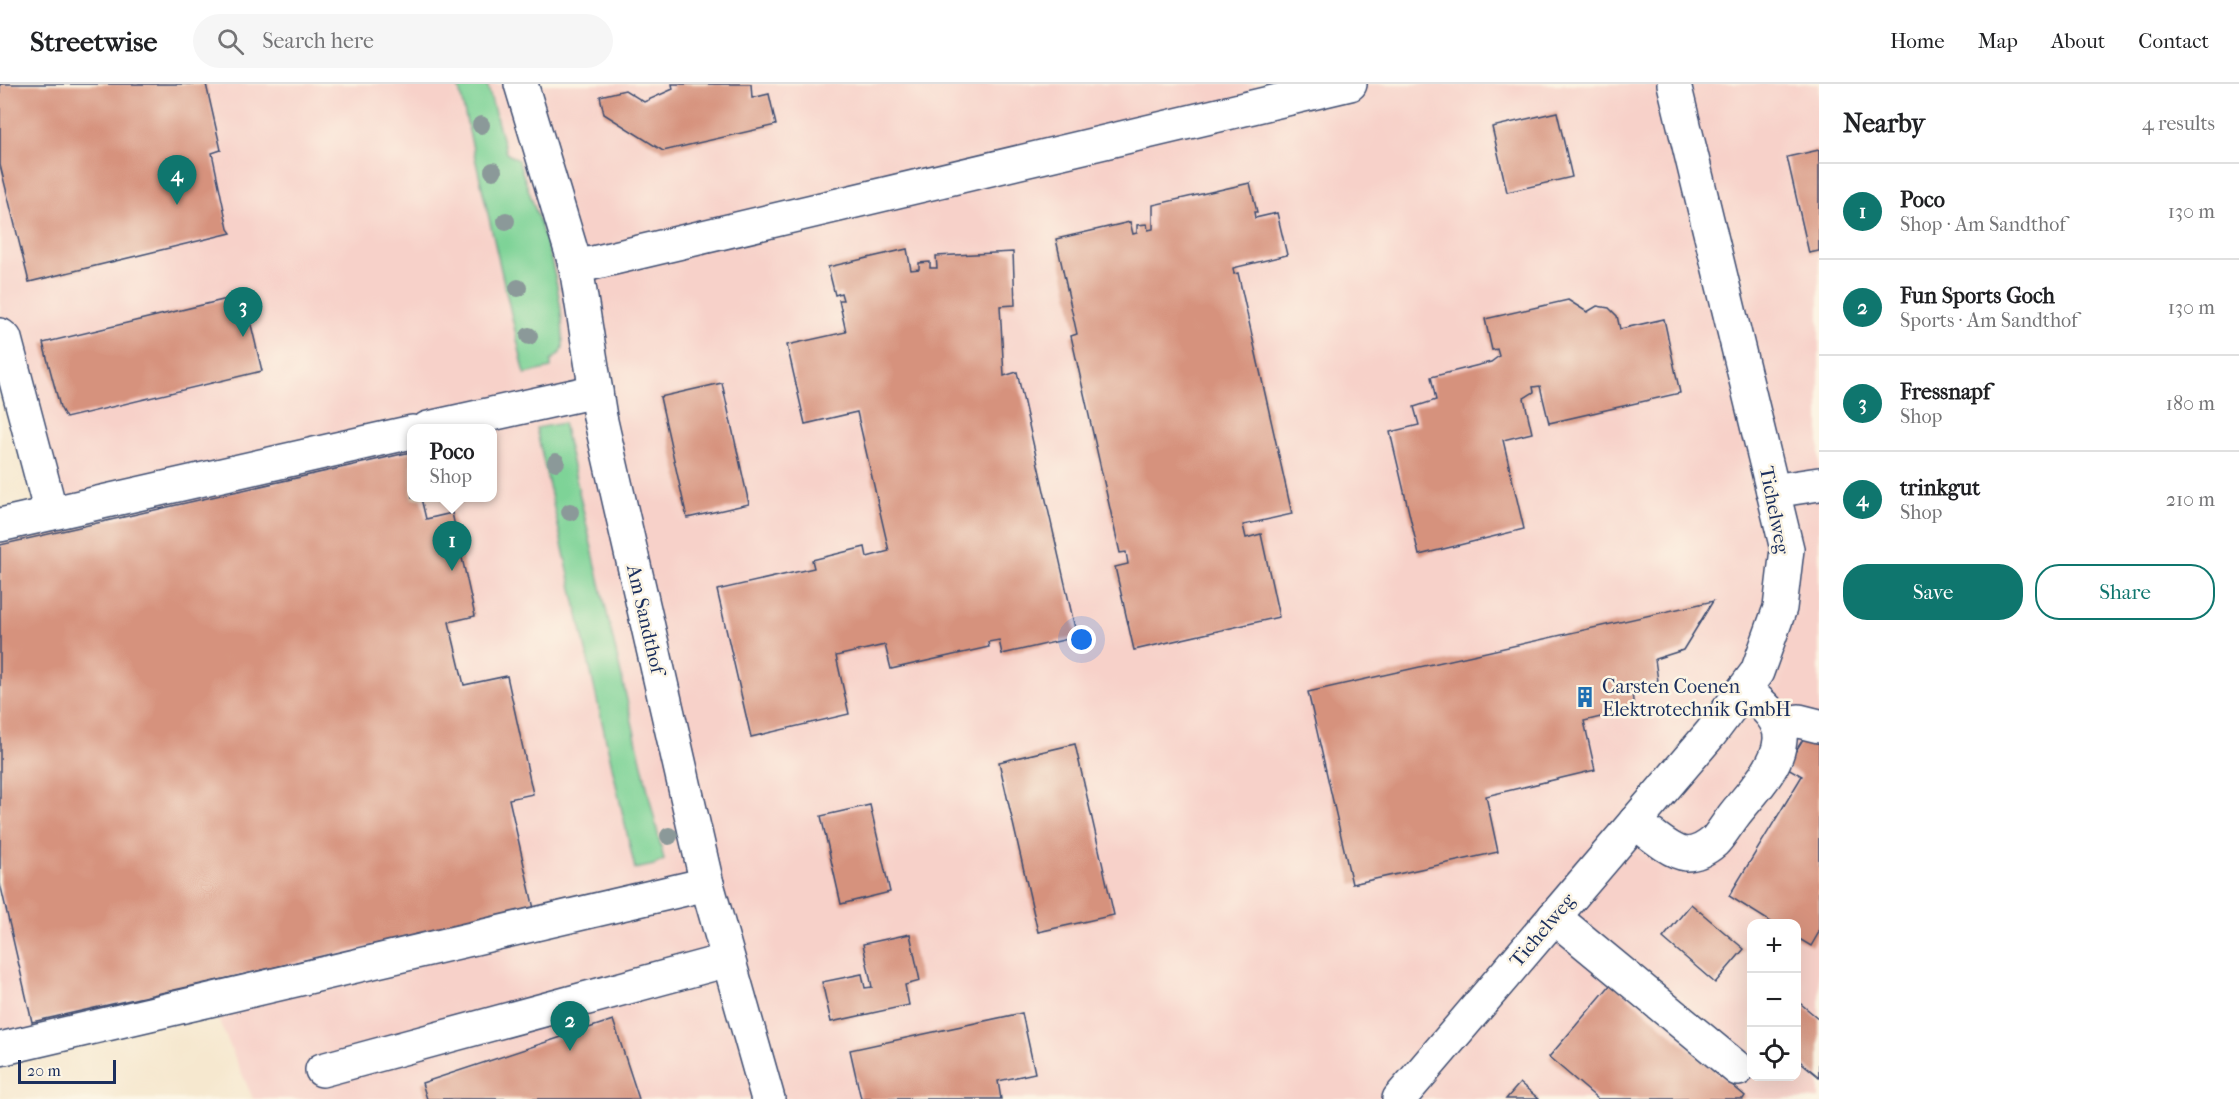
<!DOCTYPE html>
<html lang="en">
<head>
<meta charset="utf-8">
<style>
  body { margin:0; font-family:"IM FELL French Canon",serif; background:#f6f6f6; color:#202124 }
  .controls { position:absolute; right:18px; bottom:18px; display:grid; overflow:hidden; border-radius:12px; box-shadow:0 6px 24px #0002 }
  .controls button { width:54px; height:54px; display:grid; place-items:center; padding:0; border:0; border-bottom:2px solid #e0e0e0; background:#fff; color:#202124; font:30px sans-serif }
  .scale { position:absolute; left:18px; bottom:15px; width:98px; box-sizing:border-box; padding-left:6px; border:3px solid #1b2f5e; border-top:0; font-size:16px; line-height:21px; white-space:nowrap; color:#1b2f5e; -webkit-text-stroke:4px #fcf5e5; paint-order:stroke }
  .you { position:absolute; left:1082px; top:556px; width:21px; height:21px; margin:-15px; border:4px solid #fff; border-radius:50%; background:#1a73e8; box-shadow:0 0 0 9px #1a73e833 }
  .badge { display:grid; place-items:center; width:39px; height:39px; border-radius:50%; background:#0f766e; color:#fff; font-size:20px; font-weight:700 }
  .pin { position:absolute; translate:-50% -50px; filter:drop-shadow(0 2px 3px #0008) }
  .pin::after { content:''; position:absolute; top:32px; width:21px; height:18px; background:inherit; clip-path:polygon(0 0,100% 0,50% 100%) }
  .popup { position:absolute; left:407px; top:340px; width:90px; height:78px; box-sizing:border-box; display:grid; place-content:center; border-radius:12px; background:#fff; filter:drop-shadow(0 2px 4px #0005); font-size:20px; white-space:nowrap; color:#757577 }
  .popup b { font-size:22px; color:#202124 }
  .popup::after { content:''; position:absolute; left:50%; top:100%; margin-left:-12px; border:12px solid transparent; border-top-color:#fff }
  .list { margin:0; padding:0; list-style:none }
  h2 { display:flex; justify-content:space-between; align-items:center; height:78px; margin:0; padding:0 24px; font-size:26px }
  h2 small { font-size:20px; font-weight:400; color:#757577 }
  .list li { display:grid; grid-template-columns:39px 1fr auto; gap:18px; align-items:center; box-sizing:border-box; height:96px; padding:0 24px; border-top:2px solid #e0e0e0 }
  .list b { display:block; font-size:22px; white-space:nowrap }
  .list p { margin:0; font-size:20px; white-space:nowrap; color:#757577 }
  .list em { font-size:20px; font-style:normal; color:#757577 }
  .actions { display:flex; gap:12px; padding:18px 24px }
  .actions a { flex:1; padding:14px 0; border:2px solid #0f766e; border-radius:24px; text-align:center; font-size:21px; color:#0f766e }
  .actions .main { background:#0f766e; color:#fff }
  .icon { flex:none; width:33px; height:33px; fill:none; stroke:currentColor; stroke-width:2; stroke-linecap:round; stroke-linejoin:round }
  .map { position:relative; flex:none; width:1819px; height:1015px; overflow:hidden }
  header { display:flex; align-items:center; gap:36px; box-sizing:border-box; height:84px; padding:0 30px; background:#fff; border-bottom:2px solid #e0e0e0 }
  header strong { font-size:28px }
  nav { display:flex; gap:33px; margin-inline-start:auto; font-size:21px }
  .search { width:420px; height:54px; background:#f6f6f6; display:flex; align-items:center; gap:15px; box-sizing:border-box; padding:0 21px; border-radius:33px; color:#757577; font-size:22px }
  main { display:flex }
  aside { flex:1; background:#fff }
  .map>svg:first-child { display:block }
</style>
</head>
<body>
<header>
<strong>Streetwise</strong>
<div class="search"><svg class="icon" aria-label="search" viewBox="0 0 24 24"><circle cx="10" cy="10" r="6"/><path d="M15 15l6 6"/></svg>Search here</div>
<nav><a>Home</a><a>Map</a><a>About</a><a>Contact</a></nav>
</header>
<main>
<div class="map">
<svg width="1819" height="1015" viewBox="0 0 1819 1015">
  <rect width="100%" height="100%" fill="#fcf5e5"/>
  <filter id="ink" filterUnits="userSpaceOnUse"><feTurbulence type="fractalNoise" baseFrequency=".0167" numOctaves="2"/><feDisplacementMap in="SourceGraphic" scale="12" xChannelSelector="R" yChannelSelector="G"/><feConvolveMatrix kernelMatrix="1 2 1 2 8 2 1 2 1" color-interpolation-filters="sRGB"/></filter>
  <filter id="wash" filterUnits="userSpaceOnUse"><feTurbulence type="fractalNoise" baseFrequency=".008" numOctaves="4" result="noise"/><feDisplacementMap in="SourceGraphic" scale="24" xChannelSelector="R" yChannelSelector="G"/><feGaussianBlur stdDeviation="1.35" result="paint"/><feColorMatrix in="noise" values="0 0 0 0 0 0 0 0 0 0 0 0 0 0 0 0 0 1.4 0 .05"/><feComposite in="paint" operator="in"/></filter>
  <g filter="url(#wash)">
    <rect width="100%" height="100%" fill="#f6e8cf"/>
    <!-- built -->
    <path fill="#f7d1c9" fill-rule="evenodd" d="M0,0H1819V1015H253L210,916L0,981V441L51,429L0,251ZM412,344H492V414H412ZM1752,840H1796V992H1752Z"/>
    <!-- green -->
    <g fill="#7ed397" stroke="#4c817a" stroke-width="1.5">
      <path d="M458,0H487L506,69L518,76C539,137 564,197 563,263L560,269L551,277V284L525,290Z"/>
      <path d="M563,339L664,776L654,781L635,785L536,344Z"/>
    </g>
    <g id="blocks">
      <!-- building -->
      <g fill="#d6927d">
        <path d="M0,0H206L221,66L212,69L228,145L231,149L29,198L0,81Z"/>
        <path d="M672,0H751L752,14L769,10L776,41L663,67L604,30L600,12L625,6L644,18L673,5Z"/>
        <path d="M1557,28L1572,93L1507,108L1492,43Z"/>
        <path d="M1819,66V167L1809,169L1787,73Z"/>
        <path d="M1250,99L1257,128H1254L1255,134L1277,129L1287,171L1233,184L1234,190L1238,189L1292,430L1243,441L1246,454L1261,450L1279,533L1134,566L1115,483L1128,480L1126,468L1120,469L1071,252L1077,250L1056,155L1130,138L1133,150L1137,149V141L1147,140L1148,146L1153,145V121Z"/>
        <path d="M907,165L911,186L919,185V179L930,178V184H937L936,172L1013,168L1015,221L1000,222L1004,292L1017,288L1077,553L1002,570L999,556L988,558L989,563L891,585L885,561L836,572L849,630L751,653L717,506L814,484L812,476L865,463L867,473L889,467L857,328L805,340L787,261L846,248L839,216H843L841,209L835,211L828,183Z"/>
        <path d="M244,211L262,287L66,334L60,323L43,259Z"/>
        <path d="M1568,216L1587,228L1597,222L1609,224L1617,232L1620,245L1664,235L1680,309L1549,339L1540,302L1533,303L1534,308L1524,314L1532,349L1503,356L1524,445L1419,471L1390,348L1419,341L1414,323L1436,316L1431,293L1491,278L1499,272L1497,265L1492,266L1485,235Z"/>
        <path d="M722,299L749,420L687,434L660,313Z"/>
        <path d="M411,368L412,414H421L426,435L452,429L475,532L449,538L464,601L507,592L533,710L509,715L534,825L32,938L0,799V461Z"/>
        <path d="M1713,517L1683,566L1655,575L1658,597L1631,601L1634,625L1584,637L1595,686L1486,712L1498,768L1352,800L1308,608Z"/>
        <path d="M1808,647L1819,653V848L1811,862L1796,853V840H1774L1729,812L1802,692L1786,683Z"/>
        <path d="M1075,660L1114,831L1038,848L999,678Z"/>
        <path d="M870,721L890,808L841,820L821,732Z"/>
        <path d="M1691,820L1744,865L1715,899L1663,854Z"/>
        <path d="M910,850L920,897L905,901L909,921L831,938L822,898L862,890L865,904L872,903L863,860Z"/>
        <path d="M1612,899L1745,1012L1743,1015H1598L1549,973Z"/>
        <path d="M1801,920L1819,935V993L1796,974V924Z"/>
        <path d="M1022,929L1035,989L998,997L1001,1015H861L850,966Z"/>
        <path d="M613,936L639,1015H427L422,999Z"/>
        <path d="M1520,999L1539,1015H1506Z"/>
      </g>
    </g>
  </g>
  <g filter="url(#ink)">
    <use href="#blocks" fill-opacity="0" stroke="#3c4b6f" stroke-width="1.5"/>
    <g fill="none" stroke-linecap="round" stroke-linejoin="round">
      <defs>
        <g id="minor">
          <path d="M521,0L576,183L600,333L707,800L768,1015"/>
          <path d="M576,183L1350,0"/>
          <path d="M0,251L5,255L51,429"/>
          <path d="M428,344L596,307"/>
          <path d="M1773,407L1819,400"/>
          <path d="M0,441L412,348"/>
          <path d="M1778,640L1799,637L1819,642"/>
          <path d="M1635,738C1647,747 1671,769 1686,770C1696,770 1707,764 1715,757C1722,749 1728,739 1734,731C1750,710 1778,684 1780,656C1782,634 1759,618 1744,605"/>
          <path d="M1554,833L1738,985"/>
          <path d="M0,965L707,800"/>
          <path d="M322,986L728,876"/>
          <path d="M1399,1015L1711,649L1757,588L1780,524L1787,465L1674,0"/>
        </g>
      </defs>
      <!-- minor casing -->
      <use href="#minor" stroke="#3c4b6f" stroke-width="36"/>
      <!-- minor -->
      <use href="#minor" stroke="#fff" stroke-width="33"/>
    </g>
    <!-- trees -->
    <g fill="#8b9999">
      <circle cx="481" cy="41" r="9"/>
      <circle cx="493" cy="87" r="9"/>
      <circle cx="506" cy="137" r="9"/>
      <circle cx="518" cy="204" r="9"/>
      <circle cx="529" cy="252" r="9"/>
      <circle cx="556" cy="378" r="9"/>
      <circle cx="570" cy="428" r="9"/>
      <circle cx="669" cy="752" r="9"/>
    </g>
  </g>
  <!-- icons -->
  <defs>
    <symbol id="building-bare" viewBox="-9 -9 18 18"><path d="M-4-6H4V6H1V3H-1V6H-4ZM-2.5-4.3h1.7v1.8h-1.7ZM.8-4.3h1.7v1.8H.8ZM-2.5-1h1.7V.8h-1.7ZM.8-1h1.7V.8H.8Z" fill="#1f6fb2" stroke="#fcf5e5" stroke-width="2.5" paint-order="stroke"/></symbol>
  </defs>
  <g fill-rule="evenodd">
    <use href="#building-bare" x="1570" y="598" width="30" height="30"/>
  </g>
  <g text-anchor="middle" stroke-width="5" stroke-linejoin="round" paint-order="stroke">
    <!-- street labels -->
    <g font-size="20" fill="#1b2f5e" stroke="#fcf5e5">
      <text transform="translate(1775 426) rotate(79)" y="7">Tichelweg</text>
      <text transform="translate(646 535) rotate(77)" y="7">Am Sandthof</text>
      <text transform="translate(1542 846) rotate(-50)" y="7">Tichelweg</text>
    </g>
    <!-- poi labels -->
    <g font-size="20" fill="#1b2f5e" stroke="#fcf5e5" text-anchor="start">
      <text x="1602" y="609">Carsten Coenen<tspan x="1602" dy="23">Elektrotechnik GmbH</tspan></text>
    </g>
  </g>
</svg>
<div class="controls">
<button>+</button>
<button>−</button>
<button><svg class="icon" aria-label="locate" viewBox="0 0 24 24"><circle cx="12" cy="12" r="6"/><path d="M12 2v4M12 18v4M2 12h4M18 12h4"/></svg></button>
</div>
<div class="scale">20 m</div>
<div class="you"></div>
<div class="pin badge" style="left:452px;top:487px">1</div>
<div class="popup"><b>Poco</b>Shop</div>
<div class="pin badge" style="left:570px;top:967px">2</div>
<div class="pin badge" style="left:243px;top:253px">3</div>
<div class="pin badge" style="left:177px;top:121px">4</div>
</div>
<aside>
<h2>Nearby<small>4 results</small></h2>
<ul class="list">
<li><span class="badge">1</span><div><b>Poco</b><p>Shop · Am Sandthof</p></div><em>130 m</em></li>
<li><span class="badge">2</span><div><b>Fun Sports Goch</b><p>Sports · Am Sandthof</p></div><em>130 m</em></li>
<li><span class="badge">3</span><div><b>Fressnapf</b><p>Shop</p></div><em>180 m</em></li>
<li><span class="badge">4</span><div><b>trinkgut</b><p>Shop</p></div><em>210 m</em></li>
</ul>
<div class="actions"><a class="main">Save</a><a>Share</a></div>
</aside>
</main>
</body>
</html>
